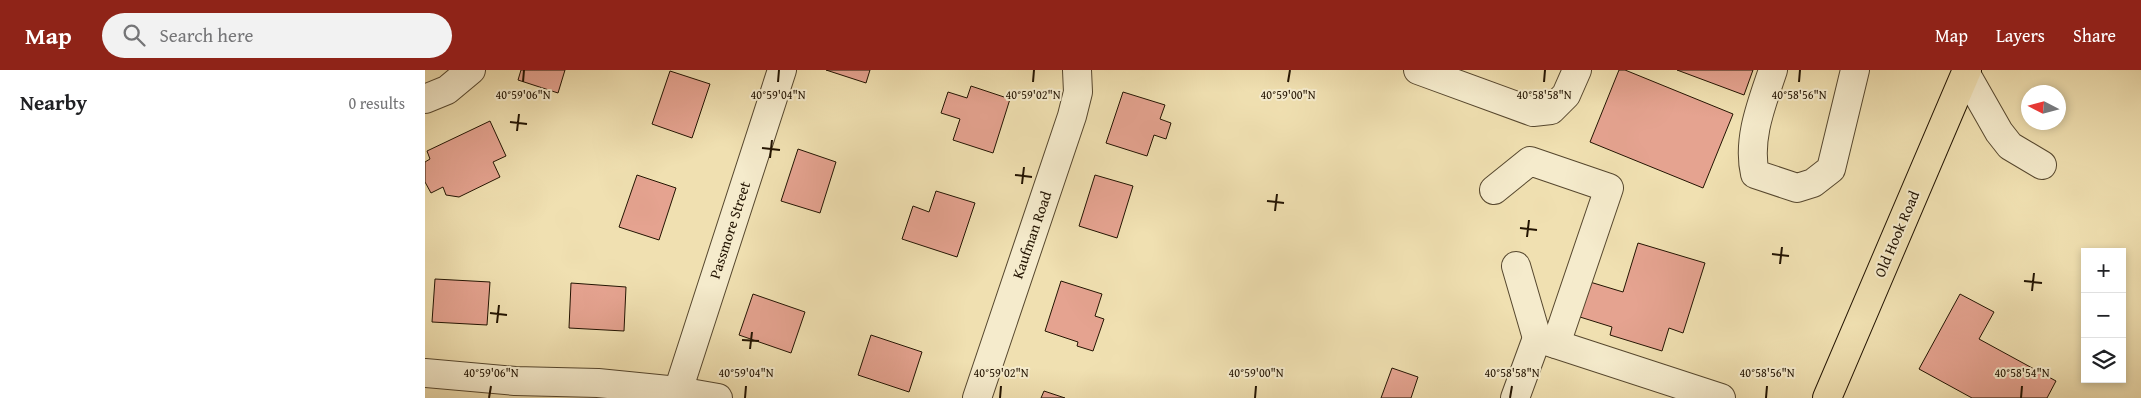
<!DOCTYPE html>
<html lang="en">
<head>
<meta charset="utf-8">
<style>
  body { margin:0; font-family:"Gentium Book Plus",serif; background:#f2f2f2; color:#202124 }
  .controls { position:absolute; right:15px; bottom:15px; display:grid; overflow:hidden; border-radius:0px; box-shadow:0 2px 8px #0003 }
  .controls button { width:45px; height:45px; display:grid; place-items:center; padding:0; border:0; border-bottom:1px solid #e0e0e0; background:#fff; color:#202124; font:25px sans-serif }
  .compass { position:absolute; left:1596px; top:15px; width:45px; height:45px; border-radius:50%; background:#fff; box-shadow:0 2px 8px #0003; rotate:276deg }
  .list { margin:0; padding:0; list-style:none }
  h2 { display:flex; justify-content:space-between; align-items:center; height:65px; margin:0; padding:0 20px; font-size:21px }
  h2 small { font-size:16px; font-weight:400; color:#757577 }
  .icon { flex:none; width:28px; height:28px; fill:none; stroke:currentColor; stroke-width:2; stroke-linecap:round; stroke-linejoin:round }
  .map { position:relative; flex:none; width:1716px; height:328px; overflow:hidden }
  header { display:flex; align-items:center; gap:30px; box-sizing:border-box; height:70px; padding:0 25px; background:#8f2418; color:#fff }
  header strong { font-size:24px }
  nav { display:flex; gap:28px; margin-inline-start:auto; font-size:18px }
  .search { width:350px; height:45px; background:#f2f2f2; display:flex; align-items:center; gap:12px; box-sizing:border-box; padding:0 18px; border-radius:28px; color:#757577; font-size:19px }
  main { display:flex }
  aside { flex:1; background:#fff }
  .map>svg:first-child { display:block }
</style>
</head>
<body>
<header>
<strong>Map</strong>
<div class="search"><svg class="icon" aria-label="search" viewBox="0 0 24 24"><circle cx="10" cy="10" r="6"/><path d="M15 15l6 6"/></svg>Search here</div>
<nav><a>Map</a><a>Layers</a><a>Share</a></nav>
</header>
<main>
<aside>
<h2>Nearby<small>0 results</small></h2>
<ul class="list">
</ul>
</aside>
<div class="map">
<svg width="1716" height="328" viewBox="0 0 1716 328">
  <rect width="100%" height="100%" fill="#f0e0b1"/>
  <filter id="stains"><feTurbulence type="fractalNoise" baseFrequency=".004" numOctaves="4"/><feColorMatrix values="0 0 0 0 .2 0 0 0 0 .09 0 0 0 0 .02 0 0 0 .5 -.17"/></filter>
  <radialGradient id="worn" r=".72"><stop offset=".6" stop-color="#630" stop-opacity="0"/><stop offset="1" stop-color="#630" stop-opacity=".3"/></radialGradient>
  <!-- building -->
  <g fill="#e5a390" stroke="#231402">
    <path d="M96,0H140L133,23L93,10Z"/>
    <path d="M401,0H445L441,13Z"/>
    <path d="M1194,0H1200L1308,44L1278,118L1165,72Z"/>
    <path d="M1252,0H1328L1319,25Z"/>
    <path d="M245,1L285,14L267,68L227,54Z"/>
    <path d="M546,16L585,29L568,83L528,70L535,49L516,43L523,22L542,28Z"/>
    <path d="M698,22L740,35L735,49L746,53L741,69L729,65L722,86L681,73Z"/>
    <path d="M65,51L81,86L68,92L75,107L34,127L21,125L18,117L6,123L0,112V92L5,89L2,81Z"/>
    <path d="M373,79L411,92L395,143L356,131Z"/>
    <path d="M212,105L251,118L234,170L194,157Z"/>
    <path d="M670,105L708,116L692,168L654,156Z"/>
    <path d="M511,121L550,133L532,187L477,169L488,136L504,142Z"/>
    <path d="M1213,173L1280,193L1258,263L1244,258L1237,281L1185,265L1187,257L1155,247L1165,212L1198,222Z"/>
    <path d="M10,209L65,212L62,255L7,252Z"/>
    <path d="M636,211L677,224L670,246L679,249L668,281L652,276L653,272L620,261Z"/>
    <path d="M146,213L201,217L199,261L144,258Z"/>
    <path d="M328,224L380,242L366,283L314,265Z"/>
    <path d="M1535,224L1569,242L1554,269L1631,311L1622,328H1547L1494,299Z"/>
    <path d="M446,265L497,282L484,322L433,305Z"/>
    <path d="M967,298L993,307L986,328H956Z"/>
    <path d="M619,321L640,328H616Z"/>
  </g>
  <g fill="none" stroke-linecap="round" stroke-linejoin="round">
    <defs>
      <g id="minor">
        <path d="M993,0L1108,42L1126,40L1141,25L1152,0"/>
        <path d="M1348,0C1337,33 1322,69 1330,104L1372,118L1388,113L1406,99L1430,0"/>
        <path d="M1541,4L1574,62L1585,76L1617,95"/>
        <path d="M0,29L22,20L46,0"/>
        <path d="M1069,120L1105,91L1184,118L1131,274"/>
        <path d="M1091,196L1112,268"/>
        <path d="M0,303L90,311L173,313L253,321L293,328"/>
        <path d="M253,321L357,0"/>
        <path d="M552,328L647,46L653,22L652,0"/>
        <path d="M1090,328L1112,268L1296,328"/>
      </g>
      <path id="major" d="M1402,328L1542,0"/>
    </defs>
    <!-- minor casing -->
    <use href="#minor" stroke="#56472e" stroke-width="30"/>
    <!-- major casing -->
    <use href="#major" stroke="#231402" stroke-width="30"/>
    <!-- minor -->
    <use href="#minor" stroke="#f5ebcc" stroke-width="28"/>
    <!-- major -->
    <use href="#major" stroke="#f0e0b1" stroke-width="28"/>
  </g>
  <!-- ticks -->
  <path fill="none" stroke="#231402" stroke-width="2" d="M98,12L99,0M353,12L354,0M608,12L609,0M863,12L865,0M1119,12L1120,0M1374,12L1375,0M85,52L102,54M92,61L94,44M337,78L355,80M345,88L347,70M590,105L607,107M597,114L599,97M842,131L859,133M850,141L852,124M1095,158L1112,160M1102,167L1104,150M1347,184L1364,186M1355,194L1357,177M1599,211L1617,213M1607,221L1609,203M65,243L82,245M72,253L74,235M317,270L334,271M325,279L327,262M64,328L66,316M320,328L321,316M575,328L576,316M830,328L831,316M1085,328L1087,316M1341,328L1342,316M1596,328L1597,316"/>
  <g text-anchor="middle" stroke-width="4" stroke-linejoin="round" paint-order="stroke">
    <!-- street labels -->
    <g font-size="15" fill="#231402" stroke="#f5ebcc">
      <text transform="translate(305 160) rotate(-72)" y="5">Passmore Street</text>
      <text transform="translate(1472 164) rotate(-67)" y="5">Old Hook Road</text>
      <text transform="translate(607 165) rotate(-71)" y="5">Kaufman Road</text>
    </g>
  </g>
  <g font-size="12" text-anchor="middle" fill="#231402" stroke="#f5ebcc" stroke-width="4" stroke-linejoin="round" paint-order="stroke">
    <text x="98" y="29">40°59'06"N</text>
    <text x="353" y="29">40°59'04"N</text>
    <text x="608" y="29">40°59'02"N</text>
    <text x="863" y="29">40°59'00"N</text>
    <text x="1119" y="29">40°58'58"N</text>
    <text x="1374" y="29">40°58'56"N</text>
    <text x="66" y="307">40°59'06"N</text>
    <text x="321" y="307">40°59'04"N</text>
    <text x="576" y="307">40°59'02"N</text>
    <text x="831" y="307">40°59'00"N</text>
    <text x="1087" y="307">40°58'58"N</text>
    <text x="1342" y="307">40°58'56"N</text>
    <text x="1597" y="307">40°58'54"N</text>
  </g>
  <rect width="100%" height="100%" filter="url(#stains)"/>
  <rect width="100%" height="100%" fill="url(#worn)"/>
</svg>
<div class="controls">
<button>+</button>
<button>−</button>
<button><svg class="icon" aria-label="layers" viewBox="0 0 24 24"><path d="M12 4l9 5-9 5-9-5zM3 14l9 5 9-5"/></svg></button>
</div>
<svg class="compass" viewBox="-18 -18 36 36"><path d="M0-13l5 13h-10z" fill="#e53935"/><path d="M0 13l5-13h-10z" fill="#757577"/></svg>
</div>
</main>
</body>
</html>
